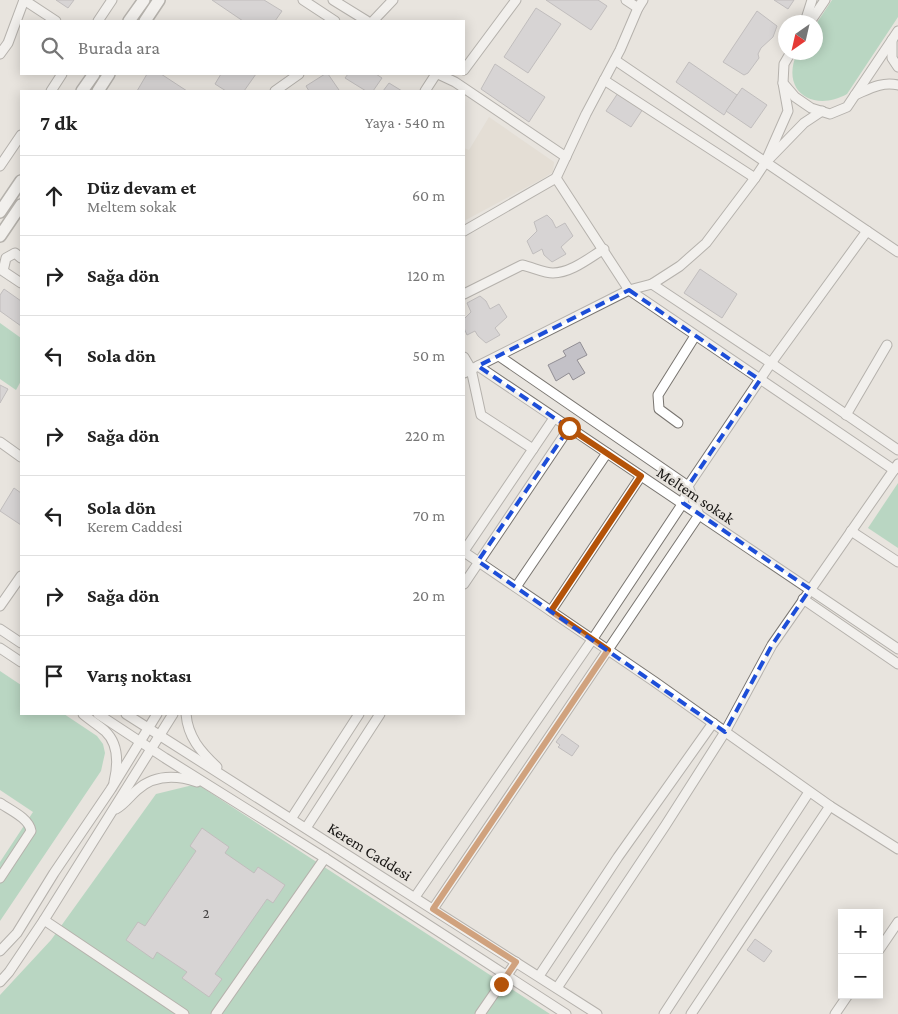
<!DOCTYPE html>
<html lang="tr">
<head>
<meta charset="utf-8">
<style>
  body { margin:0; font-family:"Crimson Pro",serif; background:#f6f6f6; color:#222 }
  .controls { position:absolute; right:15px; bottom:15px; display:grid; overflow:hidden; border-radius:0px; box-shadow:0 2px 12px #0003 }
  .controls button { width:45px; height:45px; display:grid; place-items:center; padding:0; border:0; border-bottom:1px solid #e0e0e0; background:#fff; color:#222; font:25px sans-serif }
  .compass { position:absolute; left:778px; top:15px; width:45px; height:45px; border-radius:50%; background:#fff; box-shadow:0 2px 12px #0003; rotate:214deg }
  .stop { position:absolute; width:15px; height:15px; margin:-11px; border:4px solid #b45309; border-radius:50%; background:#fff }
  .stop.end { background:#b45309; border-color:#fff; box-shadow:0 1px 5px #0008 }
  .list { margin:0; padding:0; list-style:none }
  h2 { display:flex; justify-content:space-between; align-items:center; height:65px; margin:0; padding:0 20px; font-size:21px }
  h2 small { font-size:16px; font-weight:400; color:#767676 }
  .list li { display:grid; grid-template-columns:32px 1fr auto; gap:15px; align-items:center; box-sizing:border-box; height:80px; padding:0 20px; border-top:1px solid #e0e0e0 }
  .list b { display:block; font-size:19px; white-space:nowrap }
  .list p { margin:0; font-size:16px; white-space:nowrap; color:#767676 }
  .list em { font-size:16px; font-style:normal; color:#767676 }
  .icon { flex:none; width:28px; height:28px; fill:none; stroke:currentColor; stroke-width:2; stroke-linecap:round; stroke-linejoin:round }
  .map { position:relative; flex:none; width:898px; height:1014px; overflow:hidden }
  .search { position:absolute; background:#fff; box-shadow:0 2px 12px #0003; left:20px; top:20px; width:445px; height:55px; display:flex; align-items:center; gap:12px; box-sizing:border-box; padding:0 18px; border-radius:0px; color:#767676; font-size:19px }
  .panel { position:absolute; background:#fff; box-shadow:0 2px 12px #0003; left:20px; top:90px; width:445px; height:625px; border-radius:0px }
  .map>svg:first-child { display:block }
</style>
</head>
<body>
<div class="map">
<svg width="898" height="1014" viewBox="0 0 898 1014">
  <rect width="100%" height="100%" fill="#e8e4de"/>
  <!-- built -->
  <path fill="#dfd7ca" d="M489,117L554,162L553,172L542,179L464,221V148L469,150Z"/>
  <!-- green -->
  <g fill="#82c69f">
    <path d="M832,0H898V17L847,94C813,113 780,91 797,53L816,52V24Z"/>
    <path d="M0,323L21,338V381L16,390L0,379Z"/>
    <path d="M898,483V548L868,528Z"/>
    <path d="M0,671L21,685V714H64L97,736L103,744L105,753L101,771L0,921V862L33,812L0,790Z"/>
    <path d="M197,784L550,1014H0V995L51,940L156,794Z"/>
  </g>
  <!-- building -->
  <g fill="#c3c1c7" stroke="#918e94">
    <path d="M56,0H74L68,8Z"/>
    <path d="M212,0H264L282,11L275,21H243Z"/>
    <path d="M546,0H598L607,6L591,30Z"/>
    <path d="M774,0H794L788,9Z"/>
    <path d="M536,8L561,24L528,73L504,57Z"/>
    <path d="M757,11L777,26L773,37L761,48L758,54L759,58L748,73L744,75L723,62Z"/>
    <path d="M689,62L737,95L724,115L676,82Z"/>
    <path d="M495,64L545,97L529,122L481,89Z"/>
    <path d="M147,74H161L187,91H137Z"/>
    <path d="M221,74H256L244,91H226L215,84Z"/>
    <path d="M325,74H328L339,90L337,91H309L306,86Z"/>
    <path d="M348,74H376L382,78L373,91H366L345,78Z"/>
    <path d="M389,83L402,91H383Z"/>
    <path d="M742,88L767,105L751,128L726,111Z"/>
    <path d="M618,93L643,109L631,127L606,111Z"/>
    <path d="M547,215L552,220L556,228L565,223L573,236L561,247L566,254L552,262L544,255L542,249L533,254L527,241L537,231L534,222Z"/>
    <path d="M700,269L737,294L722,318L684,293Z"/>
    <path d="M4,289L21,301V326L0,311V295Z"/>
    <path d="M480,296L486,301L490,309L499,304L507,317L495,328L500,335L486,343L478,336L475,331L467,335L464,328V319L471,312L467,303Z"/>
    <path d="M580,342L587,355L577,360L585,373L573,380L569,373L556,381L548,365L566,356L563,351Z"/>
    <path d="M0,385L8,389L0,403Z"/>
    <path d="M14,488L21,493V525L0,511Z"/>
    <path d="M562,734L579,746L572,756L558,747L560,745L556,742Z"/>
    <path d="M202,828L229,847L225,853L254,873L258,867L285,885L273,903L267,899L215,974L222,979L209,997L182,978L187,972L157,952L153,959L126,940L138,922L145,926L196,851L190,846Z"/>
    <path d="M755,939L772,951L764,962L747,950Z"/>
  </g>
  <g fill="none" stroke-linecap="round" stroke-linejoin="round">
    <defs>
      <g id="minor">
        <path d="M24,0L56,21"/>
        <path d="M303,0L335,21"/>
        <path d="M333,0L367,21"/>
        <path d="M626,0L638,8"/>
        <path d="M98,21L112,0"/>
        <path d="M373,21L393,0"/>
        <path d="M805,22L812,0"/>
        <path d="M810,22L825,0"/>
        <path d="M892,40V58L898,67"/>
        <path d="M791,52L784,64L783,83L795,97L811,108L830,114L847,107L898,31"/>
        <path d="M0,54L8,43L24,0"/>
        <path d="M615,60L898,252"/>
        <path d="M464,70L516,0"/>
        <path d="M438,74L455,82L566,157"/>
        <path d="M604,80L755,178"/>
        <path d="M51,91L62,74"/>
        <path d="M275,91L299,74"/>
        <path d="M425,91L436,74"/>
        <path d="M855,95C869,89 882,81 898,85"/>
        <path d="M769,159L804,123L822,111"/>
        <path d="M0,166L21,135"/>
        <path d="M556,178L586,114L620,50L638,8L643,0"/>
        <path d="M464,231L556,178L629,290L894,470"/>
        <path d="M21,258L15,253L6,258L3,271L21,283"/>
        <path d="M652,284L771,363L898,450"/>
        <path d="M464,294L522,265C532,267 544,273 553,273C571,273 589,258 604,249"/>
        <path d="M464,357L471,369L481,415L533,449"/>
        <path d="M478,366L898,649"/>
        <path d="M464,373L629,290L652,284L680,266L706,243L755,178L765,163L788,111L783,83"/>
        <path d="M846,415L887,345"/>
        <path d="M678,423L659,409L658,395L695,336"/>
        <path d="M0,442L21,457"/>
        <path d="M851,531L898,562"/>
        <path d="M464,551L554,418"/>
        <path d="M464,552L655,682L830,806L898,849"/>
        <path d="M464,584L569,428"/>
        <path d="M516,587L607,453"/>
        <path d="M803,599L898,664"/>
        <path d="M0,606L21,576"/>
        <path d="M551,611L641,476"/>
        <path d="M0,629L21,643"/>
        <path d="M0,648L21,662"/>
        <path d="M83,714C90,720 98,725 105,731C119,744 118,765 114,782"/>
        <path d="M98,714L165,758L325,858L566,1014"/>
        <path d="M126,714L597,1014"/>
        <path d="M186,714C188,737 200,751 217,767"/>
        <path d="M0,803C10,810 29,818 31,831L0,878"/>
        <path d="M116,809C125,804 130,796 137,790C155,774 176,775 197,782"/>
        <path d="M291,819L359,714"/>
        <path d="M306,828L380,714"/>
        <path d="M415,897L592,640L683,503L688,486L499,356"/>
        <path d="M433,909L699,515L688,486L771,363L867,231"/>
        <path d="M44,920L184,1014"/>
        <path d="M879,950L898,922"/>
        <path d="M0,951L17,933L54,873L111,789L157,714"/>
        <path d="M539,976L618,857L713,723"/>
        <path d="M0,982L9,972L44,920L173,714"/>
        <path d="M557,988L665,826L725,732L772,645L898,464"/>
        <path d="M216,1014L325,858"/>
        <path d="M480,1014L516,962"/>
        <path d="M664,1014L809,792"/>
        <path d="M691,1014L830,806"/>
        <path d="M835,1014L848,995"/>
      </g>
      <g id="major">
        <path d="M129,21L144,0"/>
        <path d="M145,21L159,0"/>
        <path d="M82,91L94,74"/>
        <path d="M98,91L109,74"/>
        <path d="M0,212L21,181"/>
        <path d="M0,236L21,205"/>
      </g>
    </defs>
    <!-- minor casing -->
    <use href="#minor" stroke="#797570" stroke-width="11"/>
    <!-- major casing -->
    <use href="#major" stroke="#797570" stroke-width="14"/>
    <!-- minor -->
    <use href="#minor" stroke="#fff" stroke-width="9"/>
    <!-- major -->
    <use href="#major" stroke="#fff" stroke-width="11"/>
  </g>
  <g fill="none" stroke-linecap="round" stroke-linejoin="round">
    <!-- route -->
    <path stroke="#b45309" stroke-width="6" d="M501,984L516,962L433,909L608,650L551,611L641,476L569,428"/>
  </g>
  <!-- marked area -->
  <path d="M0 0H898V1014H0ZM629,290L760,380L688,486L683,503L810,589L772,645L725,732L478,561L569,428L478,366Z" fill="#e8e4de" fill-opacity=".55" fill-rule="evenodd"/>
  <path fill="none" stroke="#1d4ed8" stroke-width="4" stroke-dasharray="10 6" stroke-linejoin="round" d="M629,290L760,380L688,486L683,503L810,589L772,645L725,732L478,561L569,428L478,366Z"/>
  <g text-anchor="middle" stroke-width="4.5" stroke-linejoin="round" paint-order="stroke">
    <!-- number labels -->
    <g font-size="14" fill="#444242">
      <text x="206" y="918">2</text>
    </g>
    <!-- street labels -->
    <g font-size="16" fill="#191715" stroke="#e8e4de">
      <text transform="translate(696 495) rotate(34)" y="6">Meltem sokak</text>
      <text transform="translate(370 851) rotate(32)" y="6">Kerem Caddesi</text>
    </g>
  </g>
</svg>
<div class="controls">
<button>+</button>
<button>−</button>
</div>
<svg class="compass" viewBox="-18 -18 36 36"><path d="M0-13l5 13h-10z" fill="#e53935"/><path d="M0 13l5-13h-10z" fill="#767676"/></svg>
<div class="stop" style="left:569px;top:428px"></div>
<div class="stop end" style="left:501px;top:984px"></div>
<div class="search"><svg class="icon" aria-label="search" viewBox="0 0 24 24"><circle cx="10" cy="10" r="6"/><path d="M15 15l6 6"/></svg>Burada ara</div>
<section class="panel">
<h2>7 dk<small>Yaya · 540 m</small></h2>
<ul class="list">
<li><svg class="icon" aria-label="ahead" viewBox="0 0 24 24"><path d="M12 20V5M6 11l6-6 6 6"/></svg><div><b>Düz devam et</b><p>Meltem sokak</p></div><em>60 m</em></li>
<li><svg class="icon" aria-label="right" viewBox="0 0 24 24"><path d="M7 20v-9h11M14 6l5 5-5 5"/></svg><div><b>Sağa dön</b></div><em>120 m</em></li>
<li><svg class="icon" aria-label="left" viewBox="0 0 24 24"><path d="M17 20v-9H6M10 6l-5 5 5 5"/></svg><div><b>Sola dön</b></div><em>50 m</em></li>
<li><svg class="icon" aria-label="right" viewBox="0 0 24 24"><path d="M7 20v-9h11M14 6l5 5-5 5"/></svg><div><b>Sağa dön</b></div><em>220 m</em></li>
<li><svg class="icon" aria-label="left" viewBox="0 0 24 24"><path d="M17 20v-9H6M10 6l-5 5 5 5"/></svg><div><b>Sola dön</b><p>Kerem Caddesi</p></div><em>70 m</em></li>
<li><svg class="icon" aria-label="right" viewBox="0 0 24 24"><path d="M7 20v-9h11M14 6l5 5-5 5"/></svg><div><b>Sağa dön</b></div><em>20 m</em></li>
<li><svg class="icon" aria-label="arrive" viewBox="0 0 24 24"><path d="M6 21V4h12l-3 4 3 4H6"/></svg><div><b>Varış noktası</b></div></li>
</ul>
</section>
</div>
</body>
</html>
